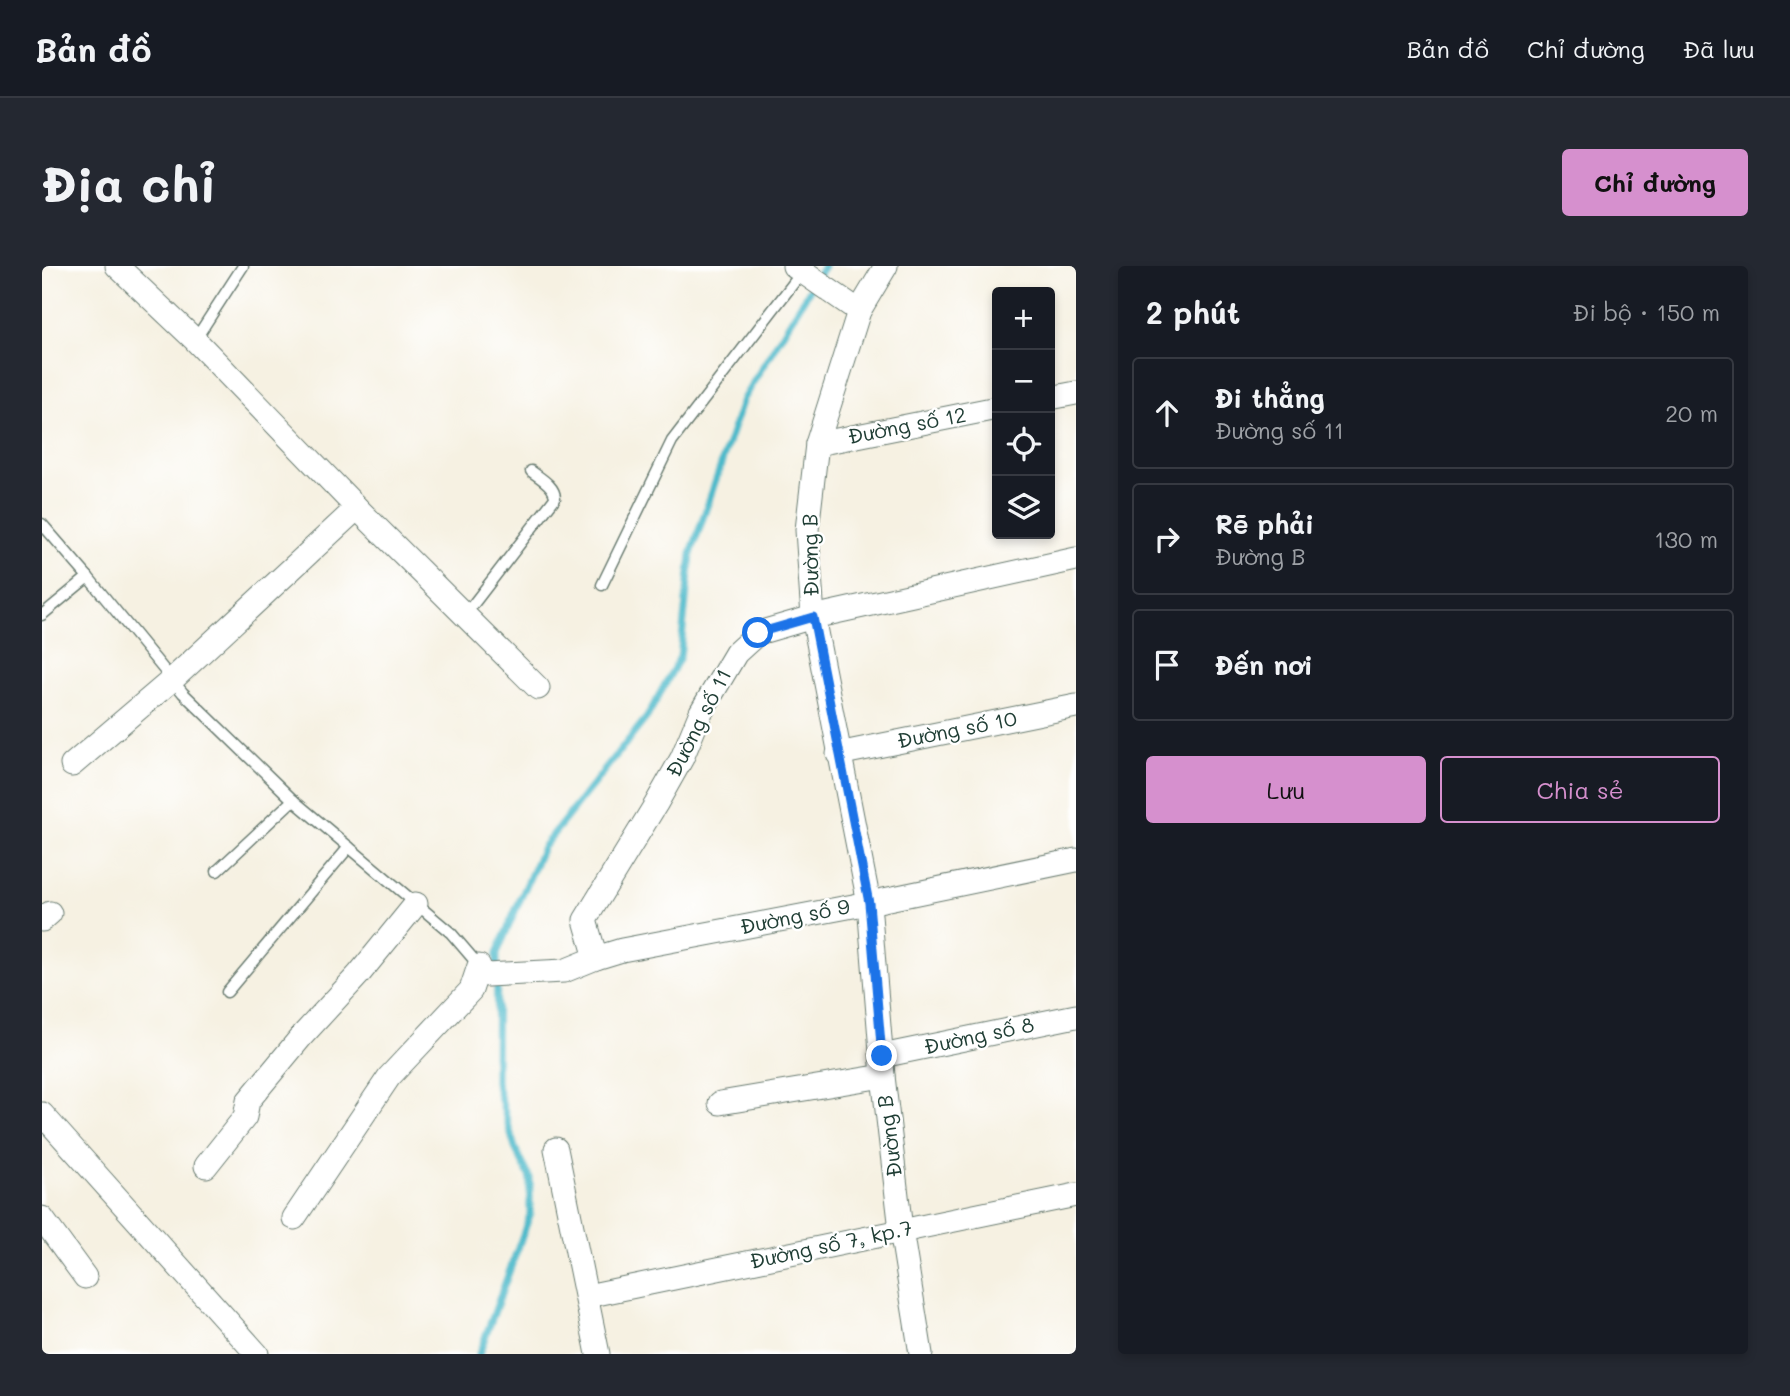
<!DOCTYPE html>
<html lang="vi">
<head>
<meta charset="utf-8">
<style>
  body { margin:0; font-family:Mali,sans-serif; background:#242831; color:#f1f3f6 }
  .controls { position:absolute; right:21px; top:21px; display:grid; overflow:hidden; border-radius:7px; box-shadow:0 4px 10px #0003 }
  .controls button { width:63px; height:63px; display:grid; place-items:center; padding:0; border:0; border-bottom:2px solid #363941; background:#171b24; color:#f1f3f6; font:35px sans-serif }
  .stop { position:absolute; width:21px; height:21px; margin:-16px; border:5px solid #1a73e8; border-radius:50%; background:#fff }
  .stop.end { background:#1a73e8; border-color:#fff; box-shadow:0 2px 7px #0008 }
  .list { margin:0; padding:0; list-style:none }
  h2 { display:flex; justify-content:space-between; align-items:center; height:91px; margin:0; padding:0 28px; font-size:30px }
  h2 small { font-size:23px; font-weight:400; color:#9ea1a6 }
  .list li { display:grid; grid-template-columns:46px 1fr auto; gap:21px; align-items:center; box-sizing:border-box; height:112px; margin:0 14px 14px; padding:0 14px; border:2px solid #363941; border-radius:7px }
  .list b { display:block; font-size:26px; white-space:nowrap }
  .list p { margin:0; font-size:23px; white-space:nowrap; color:#9ea1a6 }
  .list em { font-size:23px; font-style:normal; color:#9ea1a6 }
  .actions { display:flex; gap:14px; padding:21px 28px }
  .actions a { flex:1; padding:16px 0; border:2px solid #d690ce; border-radius:7px; text-align:center; font-size:24px; color:#d690ce }
  .actions .main { background:#d690ce; color:#111 }
  .icon { flex:none; width:38px; height:38px; fill:none; stroke:currentColor; stroke-width:2; stroke-linecap:round; stroke-linejoin:round }
  .map { position:relative; flex:none; width:1034px; height:1088px; overflow:hidden; border-radius:7px }
  header { display:flex; align-items:center; gap:42px; box-sizing:border-box; height:98px; padding:0 35px; background:#171b24; border-bottom:2px solid #363941 }
  header strong { font-size:33px }
  nav { display:flex; gap:38px; margin-inline-start:auto; font-size:24px }
  .intro { display:flex; align-items:center; justify-content:space-between; box-sizing:border-box; height:168px; padding:0 42px }
  h1 { margin:0; font-size:49px }
  .button { padding:18px 32px; border-radius:7px; background:#d690ce; color:#111; font-size:24px; font-weight:700 }
  main { display:flex; gap:42px; padding:0 42px }
  aside { flex:1; background:#171b24; border-radius:7px; box-shadow:0 4px 10px #0003 }
  .map>svg:first-child { display:block }
</style>
</head>
<body>
<header>
<strong>Bản đồ</strong>
<nav><a>Bản đồ</a><a>Chỉ đường</a><a>Đã lưu</a></nav>
</header>
<div class="intro"><h1>Địa chỉ</h1><a class="button">Chỉ đường</a></div>
<main>
<div class="map">
<svg width="1034" height="1088" viewBox="0 0 1034 1088">
  <rect width="100%" height="100%" fill="#fff"/>
  <filter id="ink" filterUnits="userSpaceOnUse"><feTurbulence type="fractalNoise" baseFrequency=".0143" numOctaves="2"/><feDisplacementMap in="SourceGraphic" scale="14" xChannelSelector="R" yChannelSelector="G"/><feConvolveMatrix kernelMatrix="1 2 1 2 8 2 1 2 1" color-interpolation-filters="sRGB"/></filter>
  <filter id="wash" filterUnits="userSpaceOnUse"><feTurbulence type="fractalNoise" baseFrequency=".00686" numOctaves="4" result="noise"/><feDisplacementMap in="SourceGraphic" scale="28" xChannelSelector="R" yChannelSelector="G"/><feGaussianBlur stdDeviation="1.57" result="paint"/><feColorMatrix in="noise" values="0 0 0 0 0 0 0 0 0 0 0 0 0 0 0 0 0 1.4 0 .05"/><feComposite in="paint" operator="in"/></filter>
  <g filter="url(#wash)">
    <rect width="100%" height="100%" fill="#f6f1e2"/>
    <g fill="none" stroke-linecap="round" stroke-linejoin="round">
      <!-- stream -->
      <path stroke="#4ebaca" stroke-width="7" d="M437,1088L488,949V912L473,882L454,816L455,687L501,581L605,451L638,391L649,288L701,133L782,0"/>
    </g>
  </g>
  <g filter="url(#ink)">
    <g fill="none" stroke-linecap="round" stroke-linejoin="round">
      <defs>
        <g id="lane">
          <path d="M153,74L201,0"/>
          <path d="M0,258L46,311L141,427L251,534L409,667L439,702"/>
          <path d="M560,319L630,175L760,6"/>
          <path d="M0,349L46,311"/>
          <path d="M423,349L513,232C513,220 498,212 489,205"/>
          <path d="M175,605L251,534"/>
          <path d="M185,726L307,581"/>
        </g>
        <g id="street">
          <path d="M75,0L153,74L315,242L496,422"/>
          <path d="M752,0L817,45"/>
          <path d="M844,0L817,45L775,178L765,264L771,351L827,637L841,810L859,964L879,1088"/>
          <path d="M1008,132L1034,127"/>
          <path d="M775,178L955,142"/>
          <path d="M796,488L1034,440"/>
          <path d="M30,499L131,413L315,242"/>
          <path d="M0,654L8,647"/>
          <path d="M554,692L543,654L614,538L640,492L659,446L694,387L716,367L771,351L1034,293"/>
          <path d="M445,709L522,705L554,692L580,684L827,637L1034,594"/>
          <path d="M840,790L1034,750"/>
          <path d="M678,837L841,810"/>
          <path d="M0,848L215,1088"/>
          <path d="M514,883L556,1088"/>
          <path d="M164,900L203,851L206,835L259,771L317,708L374,638"/>
          <path d="M0,952L43,1011"/>
          <path d="M252,952L347,811L429,724L437,700"/>
          <path d="M545,1030L1034,929"/>
        </g>
      </defs>
      <!-- lane casing -->
      <use href="#lane" stroke="#6a7c71" stroke-width="13"/>
      <!-- street casing -->
      <use href="#street" stroke="#6a7c71" stroke-width="25"/>
      <!-- lane -->
      <use href="#lane" stroke="#fff" stroke-width="10"/>
      <!-- street -->
      <use href="#street" stroke="#fff" stroke-width="23"/>
    </g>
  </g>
  <g fill="none" stroke-linecap="round" stroke-linejoin="round" filter="url(#ink)">
    <!-- route -->
    <path stroke="#1a73e8" stroke-width="9" d="M716,367L771,351L827,637L840,790"/>
  </g>
  <g text-anchor="middle" stroke-width="5" stroke-linejoin="round" paint-order="stroke">
    <!-- street labels -->
    <g font-size="21" fill="#1f3d34" stroke="#fff">
      <text transform="translate(865 160) rotate(-11)" y="7">Đường số 12</text>
      <text transform="translate(769 289) rotate(-91)" y="7">Đường B</text>
      <text transform="translate(657 457) rotate(-63)" y="7">Đường số 11</text>
      <text transform="translate(915 464) rotate(-11)" y="7">Đường số 10</text>
      <text transform="translate(753 651) rotate(-11)" y="7">Đường số 9</text>
      <text transform="translate(937 770) rotate(-12)" y="7">Đường số 8</text>
      <text transform="translate(848 870) rotate(-97)" y="7">Đường B</text>
      <text transform="translate(789 979) rotate(-12)" y="7">Đường số 7, kp.7</text>
    </g>
  </g>
</svg>
<div class="controls">
<button>+</button>
<button>−</button>
<button><svg class="icon" aria-label="locate" viewBox="0 0 24 24"><circle cx="12" cy="12" r="6"/><path d="M12 2v4M12 18v4M2 12h4M18 12h4"/></svg></button>
<button><svg class="icon" aria-label="layers" viewBox="0 0 24 24"><path d="M12 4l9 5-9 5-9-5zM3 14l9 5 9-5"/></svg></button>
</div>
<div class="stop" style="left:716px;top:367px"></div>
<div class="stop end" style="left:840px;top:790px"></div>
</div>
<aside>
<h2>2 phút<small>Đi bộ · 150 m</small></h2>
<ul class="list">
<li><svg class="icon" aria-label="ahead" viewBox="0 0 24 24"><path d="M12 20V5M6 11l6-6 6 6"/></svg><div><b>Đi thẳng</b><p>Đường số 11</p></div><em>20 m</em></li>
<li><svg class="icon" aria-label="right" viewBox="0 0 24 24"><path d="M7 20v-9h11M14 6l5 5-5 5"/></svg><div><b>Rẽ phải</b><p>Đường B</p></div><em>130 m</em></li>
<li><svg class="icon" aria-label="arrive" viewBox="0 0 24 24"><path d="M6 21V4h12l-3 4 3 4H6"/></svg><div><b>Đến nơi</b></div></li>
</ul>
<div class="actions"><a class="main">Lưu</a><a>Chia sẻ</a></div>
</aside>
</main>
</body>
</html>
